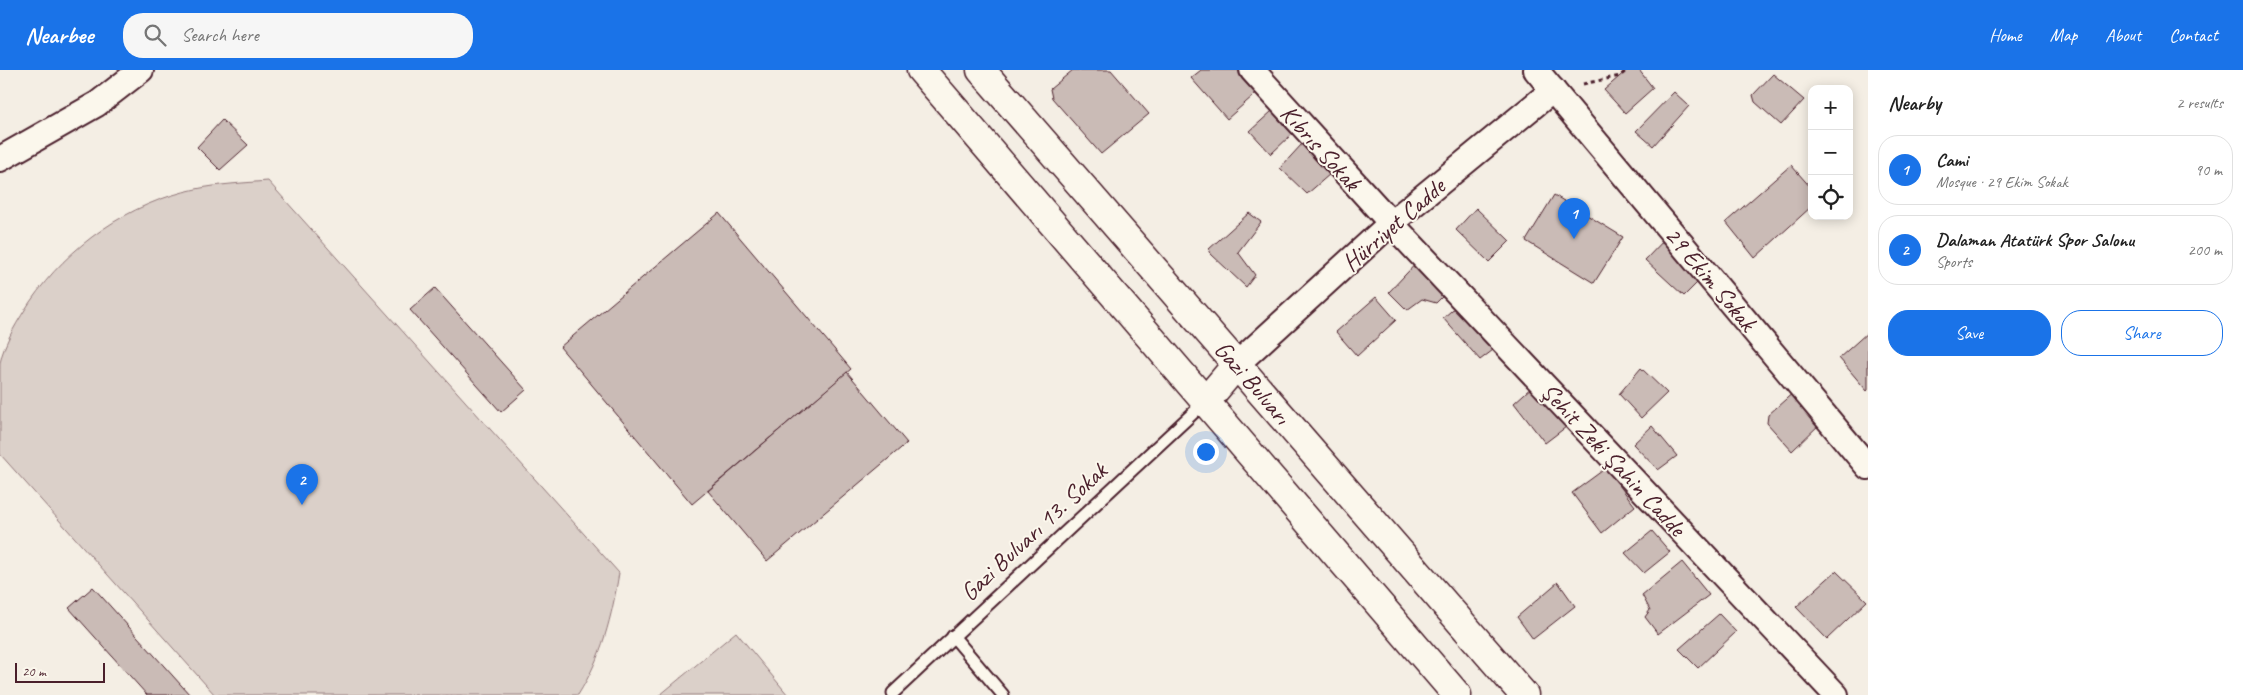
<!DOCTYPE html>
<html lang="en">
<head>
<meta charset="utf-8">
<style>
  body { margin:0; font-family:Caveat,sans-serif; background:#f6f6f6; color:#222 }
  .controls { position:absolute; right:15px; top:15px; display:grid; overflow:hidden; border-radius:10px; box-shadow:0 2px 12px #0003 }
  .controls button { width:45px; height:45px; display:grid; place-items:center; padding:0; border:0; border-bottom:1px solid #e0e0e0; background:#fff; color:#222; font:25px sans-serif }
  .scale { position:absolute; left:15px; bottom:12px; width:90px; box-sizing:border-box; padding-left:5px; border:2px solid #4a1f2b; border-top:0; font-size:14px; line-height:18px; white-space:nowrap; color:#4a1f2b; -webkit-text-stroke:4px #fbf7ec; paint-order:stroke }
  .you { position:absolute; left:1205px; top:381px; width:18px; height:18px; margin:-12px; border:4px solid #fff; border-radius:50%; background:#1a73e8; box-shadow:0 0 0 8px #1a73e833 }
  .badge { display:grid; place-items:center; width:32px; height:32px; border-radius:50%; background:#1a73e8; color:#fff; font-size:16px; font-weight:700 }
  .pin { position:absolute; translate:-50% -41px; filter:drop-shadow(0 1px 2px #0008) }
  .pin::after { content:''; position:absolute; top:26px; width:18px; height:15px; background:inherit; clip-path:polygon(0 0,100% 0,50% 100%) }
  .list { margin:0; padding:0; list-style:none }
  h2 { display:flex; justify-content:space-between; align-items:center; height:65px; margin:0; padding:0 20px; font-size:21px }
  h2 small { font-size:16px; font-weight:400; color:#767676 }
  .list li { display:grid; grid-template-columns:32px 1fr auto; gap:15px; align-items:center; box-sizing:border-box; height:70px; margin:0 10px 10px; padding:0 10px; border:1px solid #e0e0e0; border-radius:20px }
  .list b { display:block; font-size:19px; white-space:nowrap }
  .list p { margin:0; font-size:16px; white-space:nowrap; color:#767676 }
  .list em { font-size:16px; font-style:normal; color:#767676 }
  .actions { display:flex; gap:10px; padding:15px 20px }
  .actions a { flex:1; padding:11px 0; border:1px solid #1a73e8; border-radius:20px; text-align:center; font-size:18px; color:#1a73e8 }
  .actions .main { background:#1a73e8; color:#fff }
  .icon { flex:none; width:28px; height:28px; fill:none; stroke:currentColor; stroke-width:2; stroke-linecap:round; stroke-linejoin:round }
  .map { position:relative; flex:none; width:1868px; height:625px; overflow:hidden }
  header { display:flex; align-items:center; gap:30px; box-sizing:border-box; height:70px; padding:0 25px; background:#1a73e8; color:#fff }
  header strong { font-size:24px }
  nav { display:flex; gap:28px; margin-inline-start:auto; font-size:18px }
  .search { width:350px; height:45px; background:#f6f6f6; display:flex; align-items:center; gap:12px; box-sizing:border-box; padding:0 18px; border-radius:20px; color:#767676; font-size:19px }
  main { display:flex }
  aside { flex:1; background:#fff }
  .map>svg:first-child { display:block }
</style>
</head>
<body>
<header>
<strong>Nearbee</strong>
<div class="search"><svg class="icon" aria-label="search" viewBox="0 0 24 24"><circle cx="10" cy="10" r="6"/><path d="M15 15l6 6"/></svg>Search here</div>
<nav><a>Home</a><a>Map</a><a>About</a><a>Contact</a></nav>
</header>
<main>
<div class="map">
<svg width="1868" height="625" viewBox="0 0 1868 625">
  <rect width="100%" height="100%" fill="#f4eee4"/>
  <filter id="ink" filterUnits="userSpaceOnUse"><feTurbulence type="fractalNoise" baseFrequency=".02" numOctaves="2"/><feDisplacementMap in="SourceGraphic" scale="10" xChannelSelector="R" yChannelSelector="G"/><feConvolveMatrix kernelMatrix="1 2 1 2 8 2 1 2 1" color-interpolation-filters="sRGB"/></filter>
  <g filter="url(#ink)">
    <!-- green -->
    <g fill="#dbd0c9" stroke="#92787a">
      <path d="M268,111L619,503C612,546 602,587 578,625H215L0,384C0,363 0,341 0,319C0,311 0,301 0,293C4,272 19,249 30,232C69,175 129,133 196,119C220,114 244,113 268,111Z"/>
      <path d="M736,562L788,625H660Z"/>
    </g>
    <!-- building -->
    <g fill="#cabbb6" stroke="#4a1f2b">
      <path d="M1073,0H1111L1149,44L1101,84L1052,28L1050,19Z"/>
      <path d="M1201,0H1247L1262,18L1227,49L1191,8Z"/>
      <path d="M1627,0H1639L1653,18L1625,43L1604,20Z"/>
      <path d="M1773,4L1804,30L1781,55L1755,32L1753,25Z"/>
      <path d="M1674,22L1689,36L1653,76L1636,61Z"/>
      <path d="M1272,41L1292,64L1271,84L1250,61Z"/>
      <path d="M222,50L248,75L220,100L197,77Z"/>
      <path d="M1302,74L1330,104L1307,124L1280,98Z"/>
      <path d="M1791,95L1812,119V136L1755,188L1726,152Z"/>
      <path d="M1554,125L1623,167L1594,213L1526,171Z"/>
      <path d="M1476,138L1510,171L1489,192L1456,160Z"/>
      <path d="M719,143L851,299L692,434L560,277Z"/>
      <path d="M1249,143L1261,152L1238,182L1255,205L1246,217L1211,184L1209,179Z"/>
      <path d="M1667,167L1706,204L1684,226L1645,190Z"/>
      <path d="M1421,188L1450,219L1436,233L1422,229L1407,240L1389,222Z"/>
      <path d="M435,218L526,320L501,342L410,240Z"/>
      <path d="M1376,227L1396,250L1357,286L1336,262Z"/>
      <path d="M1459,234L1497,277L1480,290L1443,248Z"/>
      <path d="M1868,262V320L1867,321L1839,288Z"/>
      <path d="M1641,298L1667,323L1641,348L1619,324Z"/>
      <path d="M847,302L907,373L767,491L708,421Z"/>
      <path d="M1534,315L1566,357L1545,373L1514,333Z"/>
      <path d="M1795,321L1823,351L1792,381L1767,353L1768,345Z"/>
      <path d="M1652,356L1677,386L1658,400L1633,374Z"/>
      <path d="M1606,398L1635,436L1602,463L1572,423Z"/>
      <path d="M1652,461L1670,482L1644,503L1625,483Z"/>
      <path d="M1682,492L1709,525L1658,564L1645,547L1650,540L1642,525Z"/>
      <path d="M1836,501L1867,531L1827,569L1796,537Z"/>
      <path d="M1558,512L1575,536L1533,569L1517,547Z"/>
      <path d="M93,517L190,625H147L69,538Z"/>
      <path d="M1719,544L1736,562L1698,598L1679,579Z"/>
    </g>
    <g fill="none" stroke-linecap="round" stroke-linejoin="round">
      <defs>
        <g id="service">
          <path d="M953,566L1003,625"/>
          <path d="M893,623L1205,332"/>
        </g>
        <g id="minor">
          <path d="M1252,0L1391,153L1836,625"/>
          <path d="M1536,0L1868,397"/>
          <path d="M0,89L97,34L141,0"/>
          <path d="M1237,294L1391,153L1553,20"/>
        </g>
        <g id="primary">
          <path d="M921,0L1457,625"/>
          <path d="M981,0L1524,625"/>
          <path d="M1205,332L1237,294"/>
        </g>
      </defs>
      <!-- service casing -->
      <use href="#service" stroke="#4a1f2b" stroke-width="15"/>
      <!-- minor casing -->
      <use href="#minor" stroke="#4a1f2b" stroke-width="28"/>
      <!-- primary casing -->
      <use href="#primary" stroke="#4a1f2b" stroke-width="31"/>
      <!-- path -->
      <path stroke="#4a1f2b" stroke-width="3" stroke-dasharray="4 4" stroke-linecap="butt" d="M1583,14L1620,6L1627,0"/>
      <!-- service -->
      <use href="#service" stroke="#fbf7ec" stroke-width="11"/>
      <!-- minor -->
      <use href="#minor" stroke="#fbf7ec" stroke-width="24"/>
      <!-- primary -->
      <use href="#primary" stroke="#fbf7ec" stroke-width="28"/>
    </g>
  </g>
  <g text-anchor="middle" stroke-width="4" stroke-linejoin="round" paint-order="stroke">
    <!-- street labels -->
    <g font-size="25" fill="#4a1f2b" stroke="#fbf7ec">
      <text transform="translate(1321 77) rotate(48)" y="9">Kıbrıs Sokak</text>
      <text transform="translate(1393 154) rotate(-41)" y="9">Hürriyet Cadde</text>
      <text transform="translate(1711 208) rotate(50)" y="9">29 Ekim Sokak</text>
      <text transform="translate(1253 312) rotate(49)" y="9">Gazi Bulvarı</text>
      <text transform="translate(1614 389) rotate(47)" y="9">Şehit Zeki Şahin Cadde</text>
      <text transform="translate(1033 461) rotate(-43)" y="9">Gazi Bulvarı 13. Sokak</text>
    </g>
  </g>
</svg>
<div class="controls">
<button>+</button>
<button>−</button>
<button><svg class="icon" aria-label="locate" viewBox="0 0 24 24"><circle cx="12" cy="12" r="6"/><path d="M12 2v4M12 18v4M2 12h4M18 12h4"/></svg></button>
</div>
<div class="scale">20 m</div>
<div class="you"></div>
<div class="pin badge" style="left:1574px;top:169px">1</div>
<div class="pin badge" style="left:302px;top:435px">2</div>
</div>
<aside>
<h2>Nearby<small>2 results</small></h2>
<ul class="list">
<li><span class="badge">1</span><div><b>Cami</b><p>Mosque · 29 Ekim Sokak</p></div><em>90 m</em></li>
<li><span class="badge">2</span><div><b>Dalaman Atatürk Spor Salonu</b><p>Sports</p></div><em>200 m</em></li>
</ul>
<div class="actions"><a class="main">Save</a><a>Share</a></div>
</aside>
</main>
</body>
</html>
